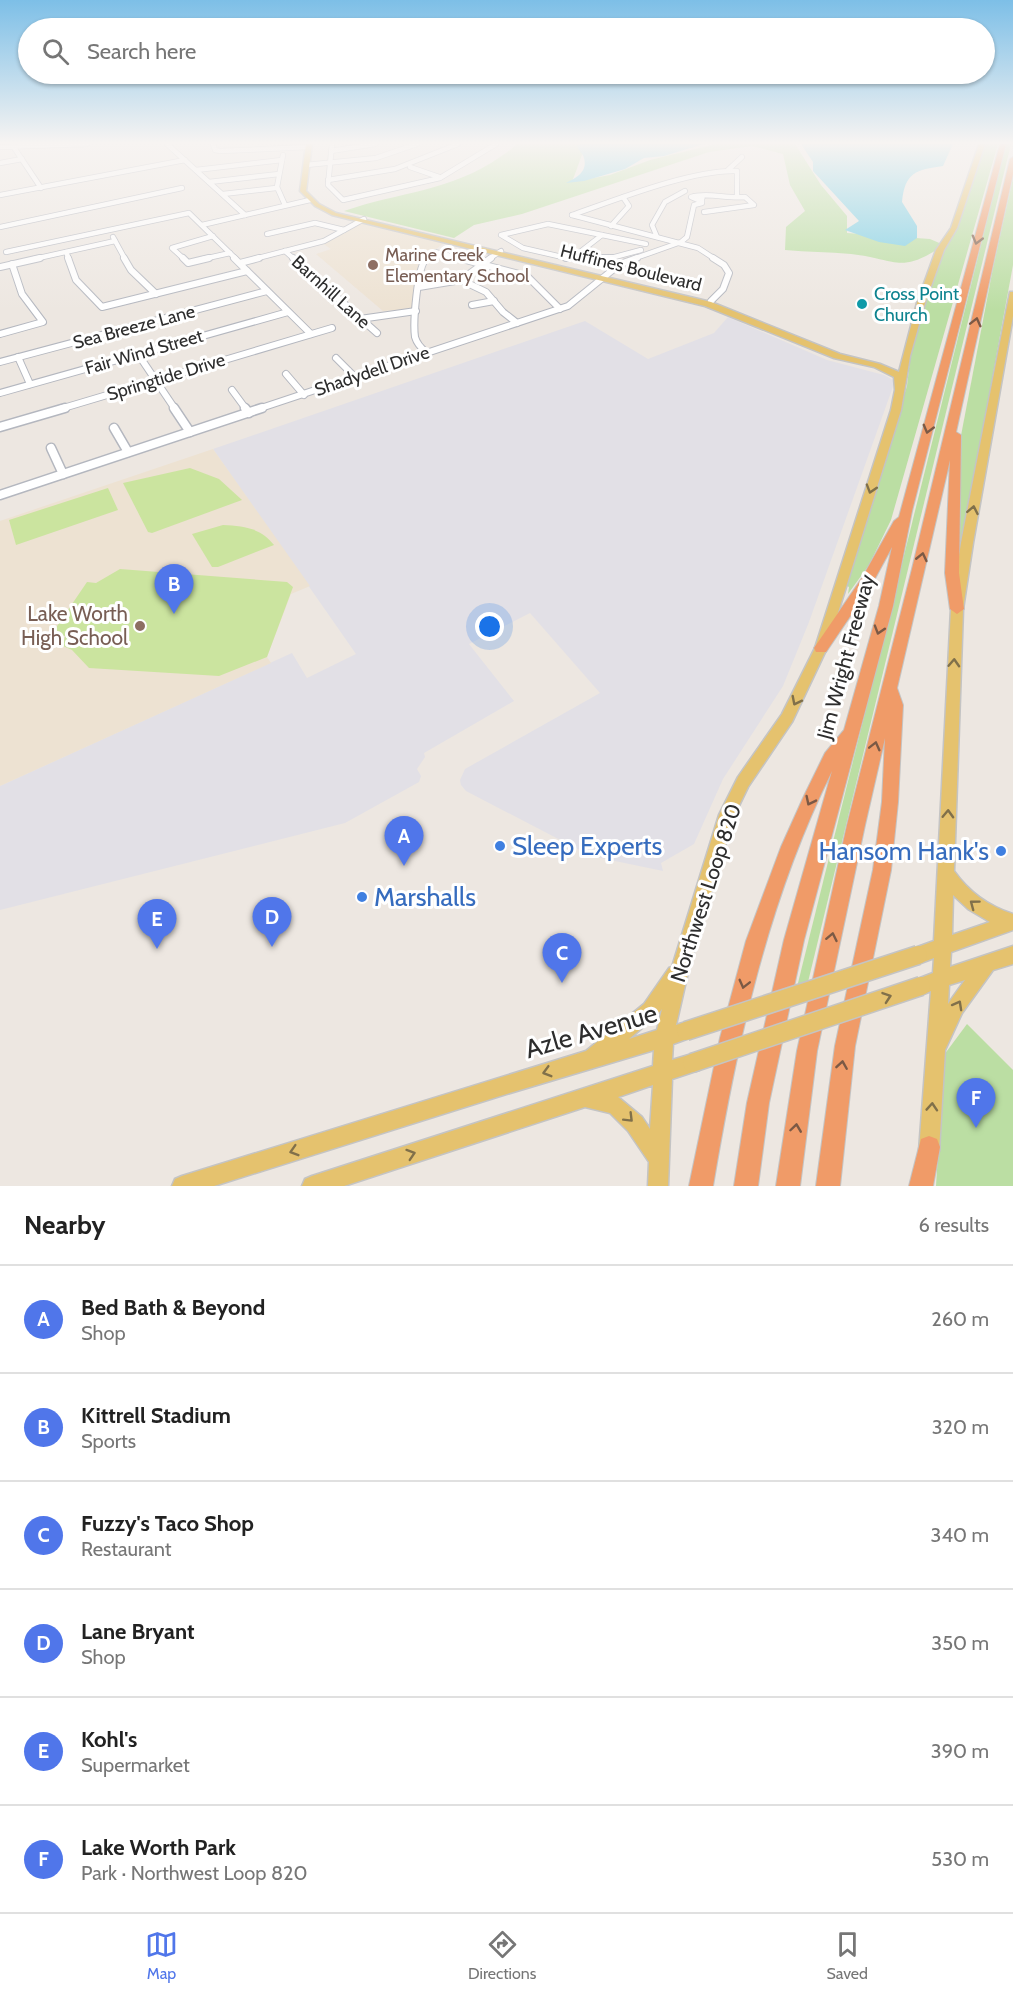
<!DOCTYPE html>
<html lang="en">
<head>
<meta charset="utf-8">
<style>
  body { margin:0; font-family:Cabin,sans-serif; background:#f2f2f2; color:#222 }
  .you { position:absolute; left:490px; top:627px; width:21px; height:21px; margin:-15px; border:4px solid #fff; border-radius:50%; background:#1a73e8; box-shadow:0 0 0 9px #1a73e833 }
  .badge { display:grid; place-items:center; width:39px; height:39px; border-radius:50%; background:#5076ea; color:#fff; font-size:20px; font-weight:700 }
  .pin { position:absolute; translate:-50% -50px; filter:drop-shadow(0 2px 3px #0008) }
  .pin::after { content:''; position:absolute; top:32px; width:21px; height:18px; background:inherit; clip-path:polygon(0 0,100% 0,50% 100%) }
  .list { margin:0; padding:0; list-style:none }
  h2 { display:flex; justify-content:space-between; align-items:center; height:78px; margin:0; padding:0 24px; font-size:26px }
  h2 small { font-size:20px; font-weight:400; color:#767676 }
  .list li { display:grid; grid-template-columns:39px 1fr auto; gap:18px; align-items:center; box-sizing:border-box; height:108px; padding:0 24px; border-top:2px solid #e0e0e0 }
  .list b { display:block; font-size:22px; white-space:nowrap }
  .list p { margin:0; font-size:20px; white-space:nowrap; color:#767676 }
  .list em { font-size:20px; font-style:normal; color:#767676 }
  .icon { flex:none; width:33px; height:33px; fill:none; stroke:currentColor; stroke-width:2; stroke-linecap:round; stroke-linejoin:round }
  .map { position:relative; flex:none; width:1013px; height:1186px; overflow:hidden }
  .search { position:absolute; background:#fff; box-shadow:0 2px 4px #0004; left:18px; right:18px; top:18px; height:66px; display:flex; align-items:center; gap:15px; box-sizing:border-box; padding:0 21px; border-radius:33px; color:#767676; font-size:22px }
  .sheet { height:726px; background:#fff }
  nav { display:flex; justify-content:space-around; align-items:center; box-sizing:border-box; height:84px; border-top:2px solid #e0e0e0; background:#fff; font-size:16px; color:#767676 }
  nav a { display:grid; justify-items:center; gap:3px }
  nav .on { color:#5076ea }
  .map>svg:first-child { display:block }
</style>
</head>
<body>
<div class="map">
<svg width="1013" height="1186" viewBox="0 0 1013 1186">
  <rect width="100%" height="100%" fill="#ede7e1"/>
  <!-- industrial -->
  <path fill="#e2e0e6" d="M728,317L827,360L884,375L895,381L809,622L783,686L723,779L694,844L661,863L663,871L591,856L466,791L461,785L460,780L465,769L600,693L530,613L469,644L514,701L424,753L425,757L417,769L421,776L419,782L345,823L0,910V786L292,653L307,678L356,654L213,449L585,321L648,359L714,333Z"/>
  <!-- education -->
  <g fill="#ede2d2">
    <path d="M360,223L444,243L419,262L412,309L383,311L316,254L331,249L322,243Z"/>
    <path d="M213,449L310,586L291,594L267,657L271,663L0,786V521Z"/>
  </g>
  <!-- green -->
  <g fill="#bbdea3">
    <path d="M516,144H586L572,182L610,175L650,160L716,144H795L821,185L847,216V233L930,239L944,245C900,275 897,259 851,254C829,252 807,252 785,250L786,227L805,211L790,185L783,154L752,146L709,152L522,214L474,225L454,238L344,211C399,192 452,191 500,157C506,153 515,147 516,144Z"/>
    <path d="M985,144H998L891,520L869,565L848,594L849,587L845,585L907,386L912,343L924,306L943,251L958,226Z"/>
    <path d="M1006,144H1011L808,982L797,987Z"/>
    <path d="M1013,178V265L959,559V446L993,268Z"/>
    <path d="M967,1024L1013,1070V1186H936L944,1055Z"/>
  </g>
  <!-- pitch -->
  <g fill="#cbe49f">
    <path d="M190,468L219,479L242,500L152,533L148,532L123,483Z"/>
    <path d="M108,488L118,510L16,545L9,520Z"/>
    <path d="M223,525C244,526 261,528 274,545L218,567H212L192,534Z"/>
    <path d="M120,569L287,582L293,587L267,657L219,676L89,668L72,650L63,646L65,636L51,635L87,582L96,583Z"/>
  </g>
  <!-- water -->
  <g fill="#7ed0e5">
    <path d="M583,144H704L664,156L644,158L625,169L584,181L566,183C576,178 588,172 584,158C583,153 578,151 577,145Z"/>
    <path d="M801,144H953L943,166C916,170 905,172 902,202L917,226V238L905,246L879,242L845,230L859,221L813,171V162Z"/>
  </g>
  <g fill="none" stroke-linecap="round" stroke-linejoin="round">
    <defs>
      <g id="minor-far2">
        <path d="M167,144L245,215"/>
        <path d="M213,144L215,150L220,151L309,147"/>
        <path d="M332,144L328,185L343,200L440,178L496,144"/>
        <path d="M13,146L41,188"/>
        <path d="M0,147L87,144"/>
        <path d="M331,151L375,144"/>
        <path d="M283,155L277,187L285,205"/>
        <path d="M0,163L22,159"/>
        <path d="M306,165L376,158L417,144"/>
        <path d="M410,167L439,177"/>
        <path d="M196,170L282,160"/>
        <path d="M728,170L742,157"/>
        <path d="M328,180L395,169L458,144"/>
        <path d="M209,182L279,174"/>
        <path d="M223,194L276,188"/>
        <path d="M0,195L185,160"/>
        <path d="M703,197L698,200L691,197C707,192 727,199 745,197L754,205L704,212"/>
        <path d="M572,215L698,248L715,259"/>
        <path d="M572,215C615,200 693,169 737,171V196"/>
        <path d="M548,224L602,235L571,259L523,248L501,235Z"/>
        <path d="M202,225L310,200"/>
        <path d="M611,226L629,206L623,197"/>
        <path d="M0,227L182,188"/>
        <path d="M267,234L315,223L344,230"/>
        <path d="M602,235L646,244"/>
        <path d="M113,237L125,259"/>
        <path d="M657,237L652,225L665,202L685,191"/>
        <path d="M285,251L294,259"/>
        <path d="M6,252L189,213L236,259"/>
        <path d="M66,252L69,259"/>
        <path d="M579,254L602,259"/>
        <path d="M34,259L115,241"/>
        <path d="M184,259L172,248L213,236"/>
        <path d="M203,259L230,253"/>
        <path d="M254,259L324,241L364,219"/>
        <path d="M425,259L435,252L463,259"/>
        <path d="M489,259L501,251"/>
        <path d="M607,259L641,250"/>
        <path d="M633,259L681,242L687,237L694,205L702,203V199"/>
      </g>
      <g id="minor-far1">
        <path d="M68,258L76,280L102,307L247,271"/>
        <path d="M124,258L131,270L156,294"/>
        <path d="M183,258L188,263L209,258"/>
        <path d="M234,258L311,334"/>
        <path d="M293,258L377,333"/>
        <path d="M458,258L527,276L560,309"/>
        <path d="M566,258H572"/>
        <path d="M596,258H613"/>
        <path d="M240,263L259,258"/>
        <path d="M0,267L40,258"/>
        <path d="M461,280L486,292L503,312L517,323"/>
        <path d="M419,287L461,280L491,258"/>
        <path d="M711,301L723,289L729,273L724,265L713,258"/>
        <path d="M472,305L494,301"/>
        <path d="M360,319L416,311"/>
        <path d="M0,334L43,322L22,294L12,264"/>
        <path d="M426,352C421,348 417,344 415,337C413,323 417,265 427,258"/>
        <path d="M138,354L175,409"/>
        <path d="M18,357L30,384"/>
        <path d="M336,358L356,378"/>
        <path d="M0,362L267,291"/>
        <path d="M286,374L304,395"/>
        <path d="M232,390L246,409"/>
        <path d="M0,393L288,312"/>
        <path d="M60,409L332,328"/>
        <path d="M258,409L568,306L620,264L637,258"/>
      </g>
      <g id="minor">
        <path d="M174,408L190,432"/>
        <path d="M245,408L249,413"/>
        <path d="M0,427L65,408"/>
        <path d="M114,428L128,452"/>
        <path d="M51,448L63,474"/>
        <path d="M0,495L262,408"/>
      </g>
      <g id="major">
        <path d="M306,144H312L306,191L319,204L336,213L711,302L840,354L880,364L899,372L917,303L936,250L951,228L979,144H985L957,228L944,250L925,303L910,356L901,410L827,648L792,722L748,787L734,816L689,968L676,1025L686,1022L692,1025L695,1031L692,1037L673,1044L672,1060L692,1054L699,1056L701,1063L699,1070L672,1079L668,1186H648L649,1162L628,1131L610,1113L585,1107L344,1186H302L305,1179L312,1176L653,1066L654,1050L500,1096L214,1186H172L175,1179L182,1176L586,1051L644,1004L669,968L672,967L719,815L738,777L782,714L815,648L891,410L895,390L894,377L874,367L834,358L705,306L332,215L315,206L300,191ZM662,1009L657,1030L629,1039L656,1016ZM653,1085L650,1129L642,1117L618,1097Z"/>
        <path d="M1010,292H1013V316L973,543L963,609L954,871C969,892 988,906 1013,914V930L951,952L950,967L1013,946V964L993,970L962,1013L945,1050L939,1151L936,1158L929,1161L922,1158L919,1151L931,991L921,995L915,992L912,986L915,980L933,973L934,958L918,964L912,961L909,955L912,949L934,941L951,609L961,543ZM953,895L968,909L990,922L952,935ZM965,980L950,1001L948,1004L949,985Z"/>
      </g>
      <g id="highway">
        <path d="M1000,144H1006L912,511L893,606L804,940L769,1103L758,1186H734L747,1103L784,940L832,771C767,902 737,1043 713,1186H689L720,1038L746,941L781,847L804,796L825,753L844,730L879,606L892,547L872,584L826,652H816L814,648L862,578L894,521L899,517Z"/>
        <path d="M1013,157V174L956,432L961,435L959,573L964,609L957,614L950,609L945,573L950,460L897,688L903,705L898,802L891,870L855,1046L840,1186H816L835,1046L873,870L882,802L885,738L865,825L817,1051L800,1186H776L797,1051L847,825L912,569L1010,159Z"/>
        <path d="M929,1136L937,1139L940,1147L933,1186H909L921,1139Z"/>
      </g>
    </defs>
    <!-- minor-far2 casing -->
    <use href="#minor-far2" stroke="#b4b7bf" stroke-width="6"/>
    <!-- minor-far1 casing -->
    <use href="#minor-far1" stroke="#b4b7bf" stroke-width="8"/>
    <!-- minor casing -->
    <use href="#minor" stroke="#b4b7bf" stroke-width="11"/>
    <!-- major casing -->
    <use href="#major" stroke="#c4c4c4" stroke-width="3"/>
    <!-- highway casing -->
    <use href="#highway" stroke="#c4c4c4" stroke-width="2"/>
    <!-- minor-far2 -->
    <use href="#minor-far2" stroke="#fff" stroke-width="4.5"/>
    <!-- minor-far1 -->
    <use href="#minor-far1" stroke="#fff" stroke-width="6"/>
    <!-- minor -->
    <use href="#minor" stroke="#fff" stroke-width="8"/>
    <!-- major -->
    <use href="#major" fill="#e5c26e" fill-rule="evenodd"/>
    <!-- highway -->
    <use href="#highway" fill="#f09b68" fill-rule="evenodd"/>
    <defs>
      <g id="major-bridge">
        <path d="M686,1031L918,955"/>
        <path d="M692,1063L921,986"/>
      </g>
    </defs>
    <!-- major-bridge casing -->
    <use href="#major-bridge" stroke="#c4c4c4" stroke-width="21" stroke-linecap="butt"/>
    <!-- major-bridge -->
    <use href="#major-bridge" stroke="#e5c26e" stroke-width="18"/>
  </g>
  <!-- one-way arrows -->
  <defs><path id="oneway-chevron" d="M-2-3.5L2.5 0L-2 3.5" fill="none" stroke-width="1.6" stroke-linecap="round" stroke-linejoin="round" transform="scale(1.5)"/></defs>
  <g stroke="#7b5945">
    <use href="#oneway-chevron" transform="translate(977 240) rotate(106)"/>
    <use href="#oneway-chevron" transform="translate(976 322) rotate(-76)"/>
    <use href="#oneway-chevron" transform="translate(928 429) rotate(105)"/>
    <use href="#oneway-chevron" transform="translate(922 557) rotate(-77)"/>
    <use href="#oneway-chevron" transform="translate(879 630) rotate(107)"/>
    <use href="#oneway-chevron" transform="translate(875 746) rotate(-76)"/>
    <use href="#oneway-chevron" transform="translate(810 801) rotate(116)"/>
    <use href="#oneway-chevron" transform="translate(832 937) rotate(-78)"/>
    <use href="#oneway-chevron" transform="translate(744 984) rotate(104)"/>
    <use href="#oneway-chevron" transform="translate(842 1065) rotate(-81)"/>
    <use href="#oneway-chevron" transform="translate(796 1128) rotate(-82)"/>
  </g>
  <g stroke="#80704a">
    <use href="#oneway-chevron" transform="translate(871 489) rotate(107)"/>
    <use href="#oneway-chevron" transform="translate(973 510) rotate(-79)"/>
    <use href="#oneway-chevron" transform="translate(954 663) rotate(-87)"/>
    <use href="#oneway-chevron" transform="translate(796 701) rotate(117)"/>
    <use href="#oneway-chevron" transform="translate(948 814) rotate(-88)"/>
    <use href="#oneway-chevron" transform="translate(974 904) rotate(-143)"/>
    <use href="#oneway-chevron" transform="translate(887 997) rotate(-19)"/>
    <use href="#oneway-chevron" transform="translate(958 1005) rotate(-61)"/>
    <use href="#oneway-chevron" transform="translate(547 1072) rotate(164)"/>
    <use href="#oneway-chevron" transform="translate(932 1107) rotate(-86)"/>
    <use href="#oneway-chevron" transform="translate(629 1118) rotate(45)"/>
    <use href="#oneway-chevron" transform="translate(294 1151) rotate(163)"/>
    <use href="#oneway-chevron" transform="translate(411 1154) rotate(-18)"/>
  </g>
  <!-- sky -->
  <linearGradient id="sky" x2="0" y2="1"><stop stop-color="#7dbfe7"/><stop offset="0.46" stop-color="#f7f4f2"/><stop offset="1" stop-color="#f7f4f2" stop-opacity="0"/></linearGradient>
  <rect width="1013" height="310" fill="url(#sky)"/>
  <!-- markers -->
  <g fill="#8d6e63" stroke="#fff" stroke-width="2">
    <circle cx="373" cy="265" r="6"/>
    <circle cx="140" cy="626" r="6"/>
  </g>
  <circle fill="#0f9aa8" stroke="#fff" stroke-width="2" cx="862" cy="304" r="6"/>
  <g fill="#3f7fe0" stroke="#fff" stroke-width="2">
    <circle cx="500" cy="846" r="6"/>
    <circle cx="1001" cy="851" r="6"/>
    <circle cx="362" cy="897" r="6"/>
  </g>
  <g text-anchor="middle" stroke-width="6" stroke-linejoin="round" paint-order="stroke">
    <!-- far-education labels -->
    <g font-size="18" fill="#785e54" stroke="#fff" text-anchor="start">
      <text x="385" y="261">Marine Creek<tspan x="385" dy="21">Elementary School</tspan></text>
    </g>
    <!-- far-street labels -->
    <g font-size="18" fill="#2d2d2d" stroke="#fff">
      <text transform="translate(631 268) rotate(14)" y="6">Huffines Boulevard</text>
      <text transform="translate(331 292) rotate(42)" y="6">Barnhill Lane</text>
      <text transform="translate(134 327) rotate(-15)" y="6">Sea Breeze Lane</text>
      <text transform="translate(144 352) rotate(-16)" y="6">Fair Wind Street</text>
      <text transform="translate(372 371) rotate(-19)" y="6">Shadydell Drive</text>
      <text transform="translate(166 377) rotate(-17)" y="6">Springtide Drive</text>
    </g>
    <!-- far-culture labels -->
    <g font-size="18" fill="#0d838f" stroke="#fff" text-anchor="start">
      <text x="874" y="300">Cross Point<tspan x="874" dy="21">Church</tspan></text>
    </g>
    <!-- education labels -->
    <g font-size="21" fill="#785e54" stroke="#fff" text-anchor="end">
      <text x="128" y="621">Lake Worth<tspan x="128" dy="24">High School</tspan></text>
    </g>
    <!-- street labels -->
    <g font-size="21" fill="#2d2d2d" stroke="#fff">
      <text transform="translate(846 657) rotate(-75)" y="7">Jim Wright Freeway</text>
      <text transform="translate(706 893) rotate(-72)" y="7">Northwest Loop 820</text>
    </g>
    <!-- near-shop labels -->
    <g font-size="26" fill="#366cbe" stroke="#fff" text-anchor="start">
      <text x="512" y="855">Sleep Experts</text>
      <text x="989" y="860" text-anchor="end">Hansom Hank's</text>
      <text x="374" y="906">Marshalls</text>
    </g>
    <!-- near-street labels -->
    <g font-size="26" fill="#2d2d2d" stroke="#fff">
      <text transform="translate(591 1031) rotate(-16)" y="9">Azle Avenue</text>
    </g>
  </g>
</svg>
<div class="you"></div>
<div class="pin badge" style="left:404px;top:866px">A</div>
<div class="pin badge" style="left:174px;top:614px">B</div>
<div class="pin badge" style="left:562px;top:983px">C</div>
<div class="pin badge" style="left:272px;top:947px">D</div>
<div class="pin badge" style="left:157px;top:949px">E</div>
<div class="pin badge" style="left:976px;top:1128px">F</div>
<div class="search"><svg class="icon" aria-label="search" viewBox="0 0 24 24"><circle cx="10" cy="10" r="6"/><path d="M15 15l6 6"/></svg>Search here</div>
</div>
<section class="sheet">
<h2>Nearby<small>6 results</small></h2>
<ul class="list">
<li><span class="badge">A</span><div><b>Bed Bath &amp; Beyond</b><p>Shop</p></div><em>260 m</em></li>
<li><span class="badge">B</span><div><b>Kittrell Stadium</b><p>Sports</p></div><em>320 m</em></li>
<li><span class="badge">C</span><div><b>Fuzzy's Taco Shop</b><p>Restaurant</p></div><em>340 m</em></li>
<li><span class="badge">D</span><div><b>Lane Bryant</b><p>Shop</p></div><em>350 m</em></li>
<li><span class="badge">E</span><div><b>Kohl's</b><p>Supermarket</p></div><em>390 m</em></li>
<li><span class="badge">F</span><div><b>Lake Worth Park</b><p>Park · Northwest Loop 820</p></div><em>530 m</em></li>
</ul>
</section>
<nav>
<a class="on"><svg class="icon" aria-label="map" viewBox="0 0 24 24"><path d="M3 6l6-2 6 2 6-2v14l-6 2-6-2-6 2zM9 4v14M15 6v14"/></svg>Map</a>
<a><svg class="icon" aria-label="directions" viewBox="0 0 24 24"><path d="M12 3l9 9-9 9-9-9zM9 14v-3h6M13 9l2 2-2 2"/></svg>Directions</a>
<a><svg class="icon" aria-label="saved" viewBox="0 0 24 24"><path d="M7 4h10v16l-5-4-5 4z"/></svg>Saved</a>
</nav>
</body>
</html>
